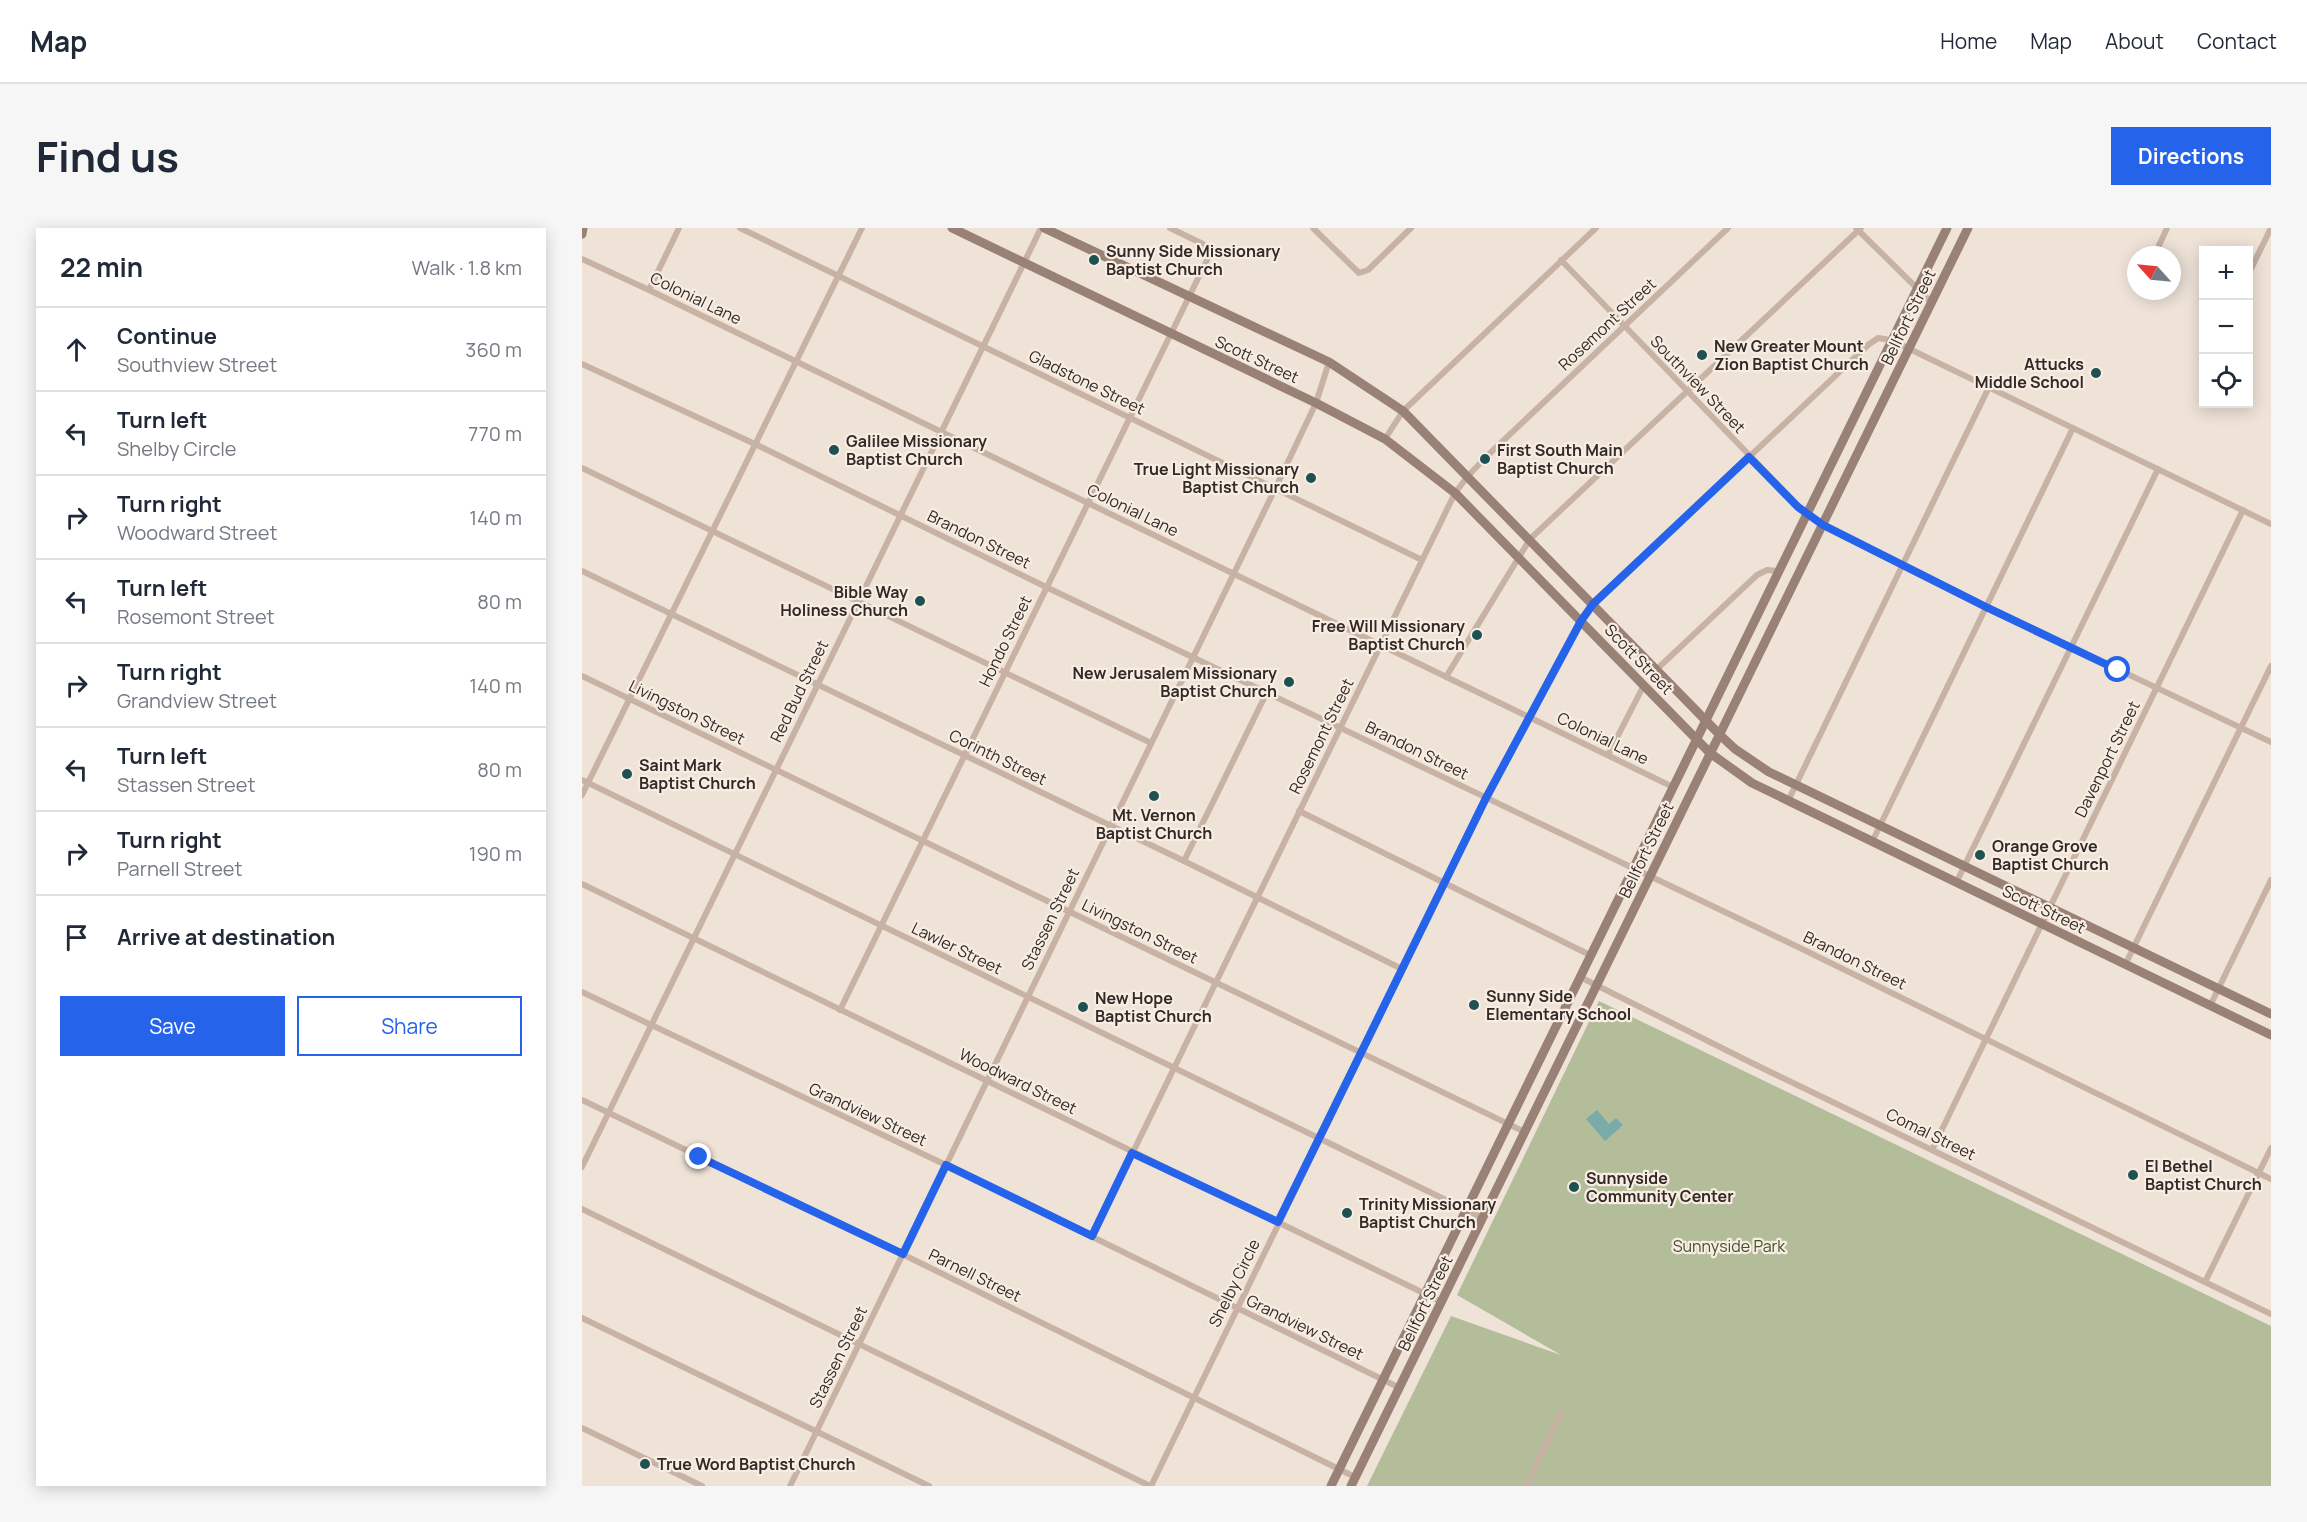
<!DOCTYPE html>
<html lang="en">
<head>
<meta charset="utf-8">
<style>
  body { margin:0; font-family:Manrope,sans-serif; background:#f6f6f7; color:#1f2937 }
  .controls { position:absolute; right:18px; top:18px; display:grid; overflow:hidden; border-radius:0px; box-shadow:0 3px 15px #0003 }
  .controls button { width:54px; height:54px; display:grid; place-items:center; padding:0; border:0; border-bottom:2px solid #e0e1e3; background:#fff; color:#1f2937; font:30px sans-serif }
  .compass { position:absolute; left:1545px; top:18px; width:54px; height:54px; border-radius:50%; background:#fff; box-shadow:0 3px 15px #0003; rotate:297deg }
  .stop { position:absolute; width:18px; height:18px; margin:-14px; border:4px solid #2563eb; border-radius:50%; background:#fff }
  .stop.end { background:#2563eb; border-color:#fff; box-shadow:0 2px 6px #0008 }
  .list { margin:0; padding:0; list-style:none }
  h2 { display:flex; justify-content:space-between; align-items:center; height:78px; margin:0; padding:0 24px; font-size:26px }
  h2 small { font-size:20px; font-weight:400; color:#747a83 }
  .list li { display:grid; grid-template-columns:39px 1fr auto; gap:18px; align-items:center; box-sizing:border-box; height:84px; padding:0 24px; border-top:2px solid #e0e1e3 }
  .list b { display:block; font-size:22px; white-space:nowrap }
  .list p { margin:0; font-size:20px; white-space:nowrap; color:#747a83 }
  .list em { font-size:20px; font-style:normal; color:#747a83 }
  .actions { display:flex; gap:12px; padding:18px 24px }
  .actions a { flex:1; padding:14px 0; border:2px solid #2563eb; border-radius:0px; text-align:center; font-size:21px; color:#2563eb }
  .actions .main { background:#2563eb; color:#fff }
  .icon { flex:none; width:33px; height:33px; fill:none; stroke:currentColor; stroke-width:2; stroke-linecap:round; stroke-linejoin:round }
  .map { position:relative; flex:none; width:1689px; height:1258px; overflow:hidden; border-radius:0px }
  header { display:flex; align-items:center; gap:36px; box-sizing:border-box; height:84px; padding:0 30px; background:#fff; border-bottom:2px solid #e0e1e3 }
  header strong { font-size:28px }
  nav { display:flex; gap:33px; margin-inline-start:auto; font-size:21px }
  .intro { display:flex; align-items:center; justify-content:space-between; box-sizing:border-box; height:144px; padding:0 36px }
  h1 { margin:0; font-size:42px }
  .button { padding:15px 27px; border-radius:0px; background:#2563eb; color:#fff; font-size:21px; font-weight:700 }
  main { display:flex; gap:36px; padding:0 36px }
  aside { flex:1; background:#fff; border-radius:0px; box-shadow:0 3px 15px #0003 }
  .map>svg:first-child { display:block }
</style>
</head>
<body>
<header>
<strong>Map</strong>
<nav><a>Home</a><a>Map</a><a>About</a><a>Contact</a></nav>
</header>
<div class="intro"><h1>Find us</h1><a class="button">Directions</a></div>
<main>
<aside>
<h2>22 min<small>Walk · 1.8 km</small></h2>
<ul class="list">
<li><svg class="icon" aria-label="ahead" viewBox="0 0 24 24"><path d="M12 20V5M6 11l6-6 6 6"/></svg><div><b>Continue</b><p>Southview Street</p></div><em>360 m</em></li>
<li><svg class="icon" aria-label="left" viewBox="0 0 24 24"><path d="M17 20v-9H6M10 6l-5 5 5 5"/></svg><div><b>Turn left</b><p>Shelby Circle</p></div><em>770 m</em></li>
<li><svg class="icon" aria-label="right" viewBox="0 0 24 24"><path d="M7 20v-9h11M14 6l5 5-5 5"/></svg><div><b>Turn right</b><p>Woodward Street</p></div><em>140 m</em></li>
<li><svg class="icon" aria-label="left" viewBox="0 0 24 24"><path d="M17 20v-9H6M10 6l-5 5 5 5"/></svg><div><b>Turn left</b><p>Rosemont Street</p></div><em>80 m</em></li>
<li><svg class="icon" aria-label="right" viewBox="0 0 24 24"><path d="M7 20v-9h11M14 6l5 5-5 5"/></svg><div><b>Turn right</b><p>Grandview Street</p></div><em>140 m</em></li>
<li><svg class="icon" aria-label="left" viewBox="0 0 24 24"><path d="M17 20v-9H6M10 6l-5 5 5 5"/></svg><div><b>Turn left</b><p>Stassen Street</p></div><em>80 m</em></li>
<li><svg class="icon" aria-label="right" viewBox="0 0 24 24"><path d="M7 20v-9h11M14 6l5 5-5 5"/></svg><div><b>Turn right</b><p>Parnell Street</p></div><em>190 m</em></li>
<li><svg class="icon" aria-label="arrive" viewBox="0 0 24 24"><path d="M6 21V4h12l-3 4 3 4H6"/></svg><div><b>Arrive at destination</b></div></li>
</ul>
<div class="actions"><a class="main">Save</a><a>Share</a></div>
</aside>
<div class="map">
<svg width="1689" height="1258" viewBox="0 0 1689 1258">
  <rect width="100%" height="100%" fill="#efe3d8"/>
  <!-- green -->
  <path fill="#b3bd99" d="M1017,773L1689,1098V1258H785L869,1088L979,1127L875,1067Z"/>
  <!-- water -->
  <path fill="#78abaa" d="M1015,882L1027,896L1034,890L1041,897L1023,913L1004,891Z"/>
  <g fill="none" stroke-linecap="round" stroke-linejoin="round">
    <!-- minor -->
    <g stroke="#c7b2a4" stroke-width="6">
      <path d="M158,0L840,332"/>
      <path d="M731,0L777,45L786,42L829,0"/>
      <path d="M1274,0L1350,75"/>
      <path d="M1574,24L1585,0"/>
      <path d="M0,31L67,62L1091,559"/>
      <path d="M979,32L1225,287L1241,297L1404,379L1689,514"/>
      <path d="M1666,47L1689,0"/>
      <path d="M67,62L97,0"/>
      <path d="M0,136L173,216L464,359L1214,718L1689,951"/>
      <path d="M803,211L821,183L1014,0"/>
      <path d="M0,240L569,515"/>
      <path d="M0,343L602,633L820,741"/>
      <path d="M1074,442L1175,347L1185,342L1196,343"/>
      <path d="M0,448L943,904"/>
      <path d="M864,449L948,311L1279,0"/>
      <path d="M1026,527L1062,457"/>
      <path d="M0,552L901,990"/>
      <path d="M0,567L280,0"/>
      <path d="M1206,573L1407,159"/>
      <path d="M717,583L1008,727"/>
      <path d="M1290,614L1491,200"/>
      <path d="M602,633L685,464"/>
      <path d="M1374,655L1576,241"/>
      <path d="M0,656L860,1074"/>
      <path d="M1543,737L1689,438"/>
      <path d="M998,749L1172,836L1689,1086"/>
      <path d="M0,764L364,937L818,1160"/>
      <path d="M1628,778L1689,652"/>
      <path d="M258,782L625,32L627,22L621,16L588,0"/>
      <path d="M0,872L320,1026L773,1249"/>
      <path d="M1350,922L1661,282"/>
      <path d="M0,939L459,0"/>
      <path d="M0,981L568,1258"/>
      <path d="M510,1008L873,265L886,248L905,228L1146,0"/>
      <path d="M1623,1054L1689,920"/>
      <path d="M0,1090L347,1258"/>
      <path d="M0,1200L120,1258"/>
      <path d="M208,1258L693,261L734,175L747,134"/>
      <path d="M569,1258L904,570L999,393L1011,376L1286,117L1296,110L1309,112L1689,296"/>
      <path d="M944,1258L979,1185"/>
    </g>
    <!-- secondary -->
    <g stroke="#9a8176" stroke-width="9">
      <path d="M370,0L734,175L803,211L873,265L1128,525L1170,555L1689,807"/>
      <path d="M462,0L747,134L821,183L1138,507L1153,521L1187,544L1689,786"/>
      <path d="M0,6L1,0"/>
      <path d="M749,1258L1365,0"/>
      <path d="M769,1258L1386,0"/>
    </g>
  </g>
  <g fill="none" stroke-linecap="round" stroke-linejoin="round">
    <!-- route -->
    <path stroke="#2563eb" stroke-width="8" d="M117,929L321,1026L364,937L510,1008L550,925L696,994L904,570L999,393L1011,376L1167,229L1216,279L1241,297L1404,379L1536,442"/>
  </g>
  <!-- markers -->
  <g fill="#1d5152" stroke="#f8ede3" stroke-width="2">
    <circle cx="512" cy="32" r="6"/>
    <circle cx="1120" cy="127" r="6"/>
    <circle cx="1514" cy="145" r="6"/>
    <circle cx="252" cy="222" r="6"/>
    <circle cx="903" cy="231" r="6"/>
    <circle cx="729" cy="250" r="6"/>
    <circle cx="338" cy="373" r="6"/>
    <circle cx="895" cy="407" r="6"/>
    <circle cx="707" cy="454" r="6"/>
    <circle cx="45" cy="546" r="6"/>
    <circle cx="572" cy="568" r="6"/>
    <circle cx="1398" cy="627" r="6"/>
    <circle cx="892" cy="777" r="6"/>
    <circle cx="501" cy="779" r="6"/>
    <circle cx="1551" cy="947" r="6"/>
    <circle cx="992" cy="959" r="6"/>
    <circle cx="765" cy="985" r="6"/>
    <circle cx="63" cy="1236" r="6"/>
  </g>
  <g text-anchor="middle" stroke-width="4.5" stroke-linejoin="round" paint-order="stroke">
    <!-- poi labels -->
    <g font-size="16" font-weight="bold" fill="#332926" stroke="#f8ede3" text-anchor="start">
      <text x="524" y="29">Sunny Side Missionary<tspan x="524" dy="18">Baptist Church</tspan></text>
      <text x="1132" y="124">New Greater Mount<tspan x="1132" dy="18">Zion Baptist Church</tspan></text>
      <text x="1502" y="142" text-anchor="end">Attucks<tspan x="1502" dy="18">Middle School</tspan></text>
      <text x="264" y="219">Galilee Missionary<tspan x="264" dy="18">Baptist Church</tspan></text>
      <text x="915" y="228">First South Main<tspan x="915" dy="18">Baptist Church</tspan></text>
      <text x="717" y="247" text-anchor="end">True Light Missionary<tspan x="717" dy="18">Baptist Church</tspan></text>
      <text x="326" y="370" text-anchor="end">Bible Way<tspan x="326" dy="18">Holiness Church</tspan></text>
      <text x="883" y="404" text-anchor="end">Free Will Missionary<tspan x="883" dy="18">Baptist Church</tspan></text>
      <text x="695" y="451" text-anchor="end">New Jerusalem Missionary<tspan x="695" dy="18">Baptist Church</tspan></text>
      <text x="57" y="543">Saint Mark<tspan x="57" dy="18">Baptist Church</tspan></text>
      <text x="572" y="593" text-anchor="middle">Mt. Vernon<tspan x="572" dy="18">Baptist Church</tspan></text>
      <text x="1410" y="624">Orange Grove<tspan x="1410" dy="18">Baptist Church</tspan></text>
      <text x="904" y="774">Sunny Side<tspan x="904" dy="18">Elementary School</tspan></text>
      <text x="513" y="776">New Hope<tspan x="513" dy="18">Baptist Church</tspan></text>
      <text x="1563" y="944">El Bethel<tspan x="1563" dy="18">Baptist Church</tspan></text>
      <text x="1004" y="956">Sunnyside<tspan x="1004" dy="18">Community Center</tspan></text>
      <text x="777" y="982">Trinity Missionary<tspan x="777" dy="18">Baptist Church</tspan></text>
      <text x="75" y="1242">True Word Baptist Church</text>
    </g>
    <!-- street labels -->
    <g font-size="16" fill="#332926" stroke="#f8ede3">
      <text transform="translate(114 70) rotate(26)" y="6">Colonial Lane</text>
      <text transform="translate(1326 89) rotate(-64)" y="6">Bellfort Street</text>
      <text transform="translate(1025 96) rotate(-43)" y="6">Rosemont Street</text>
      <text transform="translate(675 131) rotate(25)" y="6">Scott Street</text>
      <text transform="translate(505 154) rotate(26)" y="6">Gladstone Street</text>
      <text transform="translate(1116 156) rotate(46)" y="6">Southview Street</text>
      <text transform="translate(551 282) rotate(26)" y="6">Colonial Lane</text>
      <text transform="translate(397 311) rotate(26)" y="6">Brandon Street</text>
      <text transform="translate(423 413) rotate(-64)" y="6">Hondo Street</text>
      <text transform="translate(1057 431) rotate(46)" y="6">Scott Street</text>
      <text transform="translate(217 463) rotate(-64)" y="6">Red Bud Street</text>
      <text transform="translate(105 484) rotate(26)" y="6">Livingston Street</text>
      <text transform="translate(739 508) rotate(-64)" y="6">Rosemont Street</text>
      <text transform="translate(1021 510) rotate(26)" y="6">Colonial Lane</text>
      <text transform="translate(835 522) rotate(26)" y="6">Brandon Street</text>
      <text transform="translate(416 529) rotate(26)" y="6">Corinth Street</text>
      <text transform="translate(1525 531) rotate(-64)" y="6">Davenport Street</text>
      <text transform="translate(1064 622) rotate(-64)" y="6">Bellfort Street</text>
      <text transform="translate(1462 681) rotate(26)" y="6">Scott Street</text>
      <text transform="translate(468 691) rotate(-64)" y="6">Stassen Street</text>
      <text transform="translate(558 703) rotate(26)" y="6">Livingston Street</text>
      <text transform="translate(375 720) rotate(26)" y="6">Lawler Street</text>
      <text transform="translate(1273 732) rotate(26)" y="6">Brandon Street</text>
      <text transform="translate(436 853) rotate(26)" y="6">Woodward Street</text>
      <text transform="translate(286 886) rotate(25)" y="6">Grandview Street</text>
      <text transform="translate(1349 906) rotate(26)" y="6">Comal Street</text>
      <text transform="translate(393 1047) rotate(26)" y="6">Parnell Street</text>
      <text transform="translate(652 1055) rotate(-64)" y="6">Shelby Circle</text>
      <text transform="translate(843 1075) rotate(-64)" y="6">Bellfort Street</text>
      <text transform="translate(723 1099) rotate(26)" y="6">Grandview Street</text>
      <text transform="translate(256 1129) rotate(-64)" y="6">Stassen Street</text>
    </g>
    <!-- park labels -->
    <g font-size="16" fill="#44502a" stroke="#f8ede3">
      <text x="1147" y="1024">Sunnyside Park</text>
    </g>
  </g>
</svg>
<div class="controls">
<button>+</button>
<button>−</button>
<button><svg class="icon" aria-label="locate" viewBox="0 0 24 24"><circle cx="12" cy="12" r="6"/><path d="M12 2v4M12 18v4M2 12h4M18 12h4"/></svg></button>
</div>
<svg class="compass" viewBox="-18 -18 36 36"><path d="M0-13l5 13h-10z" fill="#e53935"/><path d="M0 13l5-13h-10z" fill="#747a83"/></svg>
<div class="stop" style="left:1536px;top:442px"></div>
<div class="stop end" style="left:117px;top:929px"></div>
</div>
</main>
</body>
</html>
